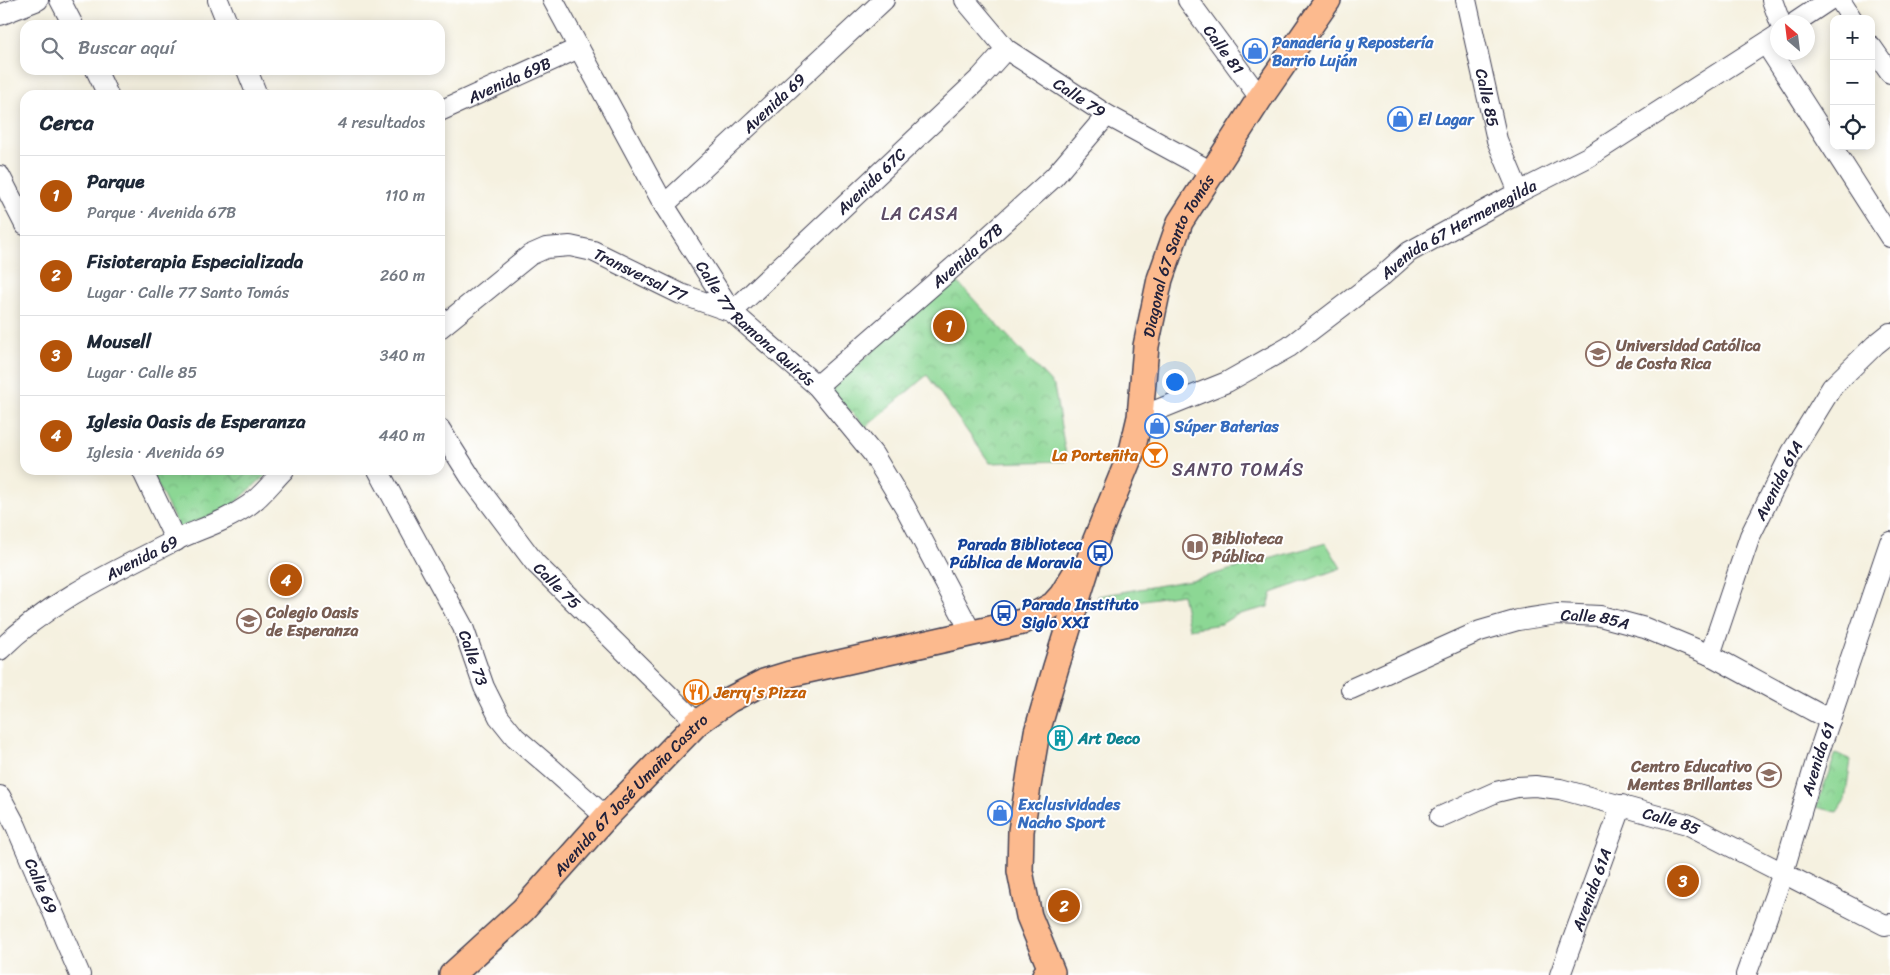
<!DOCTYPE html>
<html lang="es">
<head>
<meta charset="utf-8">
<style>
  body { margin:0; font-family:Sriracha,sans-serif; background:#f6f6f7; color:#1f2937 }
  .controls { position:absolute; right:15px; top:15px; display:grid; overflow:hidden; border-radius:10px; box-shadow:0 2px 12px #0003 }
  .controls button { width:45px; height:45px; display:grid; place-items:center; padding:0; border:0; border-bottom:1px solid #e0e1e3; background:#fff; color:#1f2937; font:25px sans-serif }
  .compass { position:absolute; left:1770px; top:15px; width:45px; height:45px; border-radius:50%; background:#fff; box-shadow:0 2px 12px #0003; rotate:332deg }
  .you { position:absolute; left:1174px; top:381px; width:18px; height:18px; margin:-12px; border:4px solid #fff; border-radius:50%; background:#1a73e8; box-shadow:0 0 0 8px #1a73e833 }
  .badge { display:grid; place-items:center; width:32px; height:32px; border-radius:50%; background:#b45309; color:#fff; font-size:16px; font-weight:700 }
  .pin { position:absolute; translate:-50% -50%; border:2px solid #fff; box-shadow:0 1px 5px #0006 }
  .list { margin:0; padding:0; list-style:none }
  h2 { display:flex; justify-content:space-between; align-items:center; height:65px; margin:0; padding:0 20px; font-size:21px }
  h2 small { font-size:16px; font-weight:400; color:#747a83 }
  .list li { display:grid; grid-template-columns:32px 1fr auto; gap:15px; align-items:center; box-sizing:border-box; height:80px; padding:0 20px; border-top:1px solid #e0e1e3 }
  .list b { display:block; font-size:19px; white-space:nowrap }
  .list p { margin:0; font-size:16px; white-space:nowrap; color:#747a83 }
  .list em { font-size:16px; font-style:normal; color:#747a83 }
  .icon { flex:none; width:28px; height:28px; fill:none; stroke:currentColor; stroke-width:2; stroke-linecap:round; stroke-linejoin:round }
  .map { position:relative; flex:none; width:1890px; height:975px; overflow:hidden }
  .search { position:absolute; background:#fff; box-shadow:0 2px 12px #0003; left:20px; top:20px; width:425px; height:55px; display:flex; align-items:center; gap:12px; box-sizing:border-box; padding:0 18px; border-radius:15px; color:#747a83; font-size:19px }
  .panel { position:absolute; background:#fff; box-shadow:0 2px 12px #0003; left:20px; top:90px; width:425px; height:385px; border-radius:15px }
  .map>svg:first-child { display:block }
</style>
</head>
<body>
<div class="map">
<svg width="1890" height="975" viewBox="0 0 1890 975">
  <defs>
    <pattern id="park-crowns" width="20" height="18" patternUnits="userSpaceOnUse" patternTransform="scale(1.25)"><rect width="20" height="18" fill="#8cd794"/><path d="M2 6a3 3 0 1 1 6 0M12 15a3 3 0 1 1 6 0" fill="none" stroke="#78b880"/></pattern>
  </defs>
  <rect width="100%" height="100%" fill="#fff"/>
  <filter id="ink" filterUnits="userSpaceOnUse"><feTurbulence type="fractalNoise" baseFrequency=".02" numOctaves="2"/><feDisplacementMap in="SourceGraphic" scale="10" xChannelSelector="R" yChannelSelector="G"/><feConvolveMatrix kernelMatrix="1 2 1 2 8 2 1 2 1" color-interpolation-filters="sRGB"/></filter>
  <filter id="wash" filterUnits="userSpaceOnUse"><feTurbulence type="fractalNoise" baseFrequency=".0096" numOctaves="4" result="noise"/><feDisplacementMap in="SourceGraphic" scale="20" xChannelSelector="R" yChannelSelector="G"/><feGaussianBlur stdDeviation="1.12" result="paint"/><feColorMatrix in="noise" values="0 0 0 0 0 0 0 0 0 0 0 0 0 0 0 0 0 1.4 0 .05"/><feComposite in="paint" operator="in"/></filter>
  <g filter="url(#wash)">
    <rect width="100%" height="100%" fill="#f5f1e0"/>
    <!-- park -->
    <g fill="url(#park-crowns)" stroke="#577c68">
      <path d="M953,277L1054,386L1067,461L990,463L927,375L866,427L830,390Z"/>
      <path d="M150,470H271L230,508L179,528Z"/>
      <path d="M1326,543L1341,568L1272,593L1268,607L1236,615L1221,624L1189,629L1182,594L1099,607L1098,596L1197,579Z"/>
      <path d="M1836,753L1851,760L1845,800L1837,812L1816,807Z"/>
    </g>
    <!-- pitch -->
    <path fill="#8cd794" stroke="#577c68" d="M226,470H250L238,482Z"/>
  </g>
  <g filter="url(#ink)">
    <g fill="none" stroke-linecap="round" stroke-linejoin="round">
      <defs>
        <g id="minor">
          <path d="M60,0L73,25"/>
          <path d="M218,0L228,25"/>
          <path id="s1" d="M553,0L664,205L732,312L817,386L873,454L905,507L972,634"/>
          <path id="s2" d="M965,0L1006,49L1107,115L1212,172"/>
          <path id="s3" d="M1188,0L1260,98"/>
          <path id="s4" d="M1466,0L1497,140L1519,192"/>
          <path d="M1772,0L1780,22"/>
          <path d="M1840,0L1852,19"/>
          <path d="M0,15L38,0"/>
          <path d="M1796,22L1829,0"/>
          <path d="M1766,44L1890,237"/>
          <path d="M1871,46L1890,73"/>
          <path d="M96,70L108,95"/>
          <path d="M247,70L257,95"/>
          <path id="s5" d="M440,111L579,48"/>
          <path d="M0,176L25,225"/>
          <path id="s6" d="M664,205L884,0"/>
          <path id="s7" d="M440,328L530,255L546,248L570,246L593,251L681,294L732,312L980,78L1006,49"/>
          <path id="s8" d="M817,386L988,237L1054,177L1107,115"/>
          <path id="s9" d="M1140,417L1227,382L1289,347L1382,276L1409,252L1519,192L1588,157L1778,35"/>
          <path id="s10" d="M440,429L471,478L535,563L697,723"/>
          <path d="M142,470L176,541"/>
          <path id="s11" d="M378,470L463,627L484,687L499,717L515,737L551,768L606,817"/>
          <path id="s12" d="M0,650C49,601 113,572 174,541C199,529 225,522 249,505C262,496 273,481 284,470"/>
          <path id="s13" d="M1710,655L1750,536L1792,452L1832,387L1875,345L1890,333"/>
          <path id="s14" d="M1351,689L1480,631L1518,620L1557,614L1600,616L1645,628L1710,655L1830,720"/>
          <path id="s15" d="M0,796L16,826L80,975"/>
          <path id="s16" d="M1440,817L1496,792L1517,787L1535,786L1560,789L1687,824L1885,925L1890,924"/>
          <path id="s17" d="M1560,975L1622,805"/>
          <path id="s18" d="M1746,975L1783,873L1817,758L1890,542"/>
        </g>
        <g id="major">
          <path id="s19" d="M452,975L523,910L606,817L697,723L729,700L764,682L790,674L1022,622L1053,605L1062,595L1078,569"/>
          <path id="s20" d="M1045,975L1052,972L1029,916L1020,871L1021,831L1031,767L1037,732L1056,667L1095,542L1132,451L1140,417L1146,346L1160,279L1180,222L1260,98L1328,0"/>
        </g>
      </defs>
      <!-- minor casing -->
      <use href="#minor" stroke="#424154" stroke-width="22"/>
      <!-- major casing -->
      <use href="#major" stroke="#424154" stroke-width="28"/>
      <!-- minor -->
      <use href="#minor" stroke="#fff" stroke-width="20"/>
      <!-- major -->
      <use href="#major" stroke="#fcba8e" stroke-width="25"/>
    </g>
  </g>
  <!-- icons -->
  <defs>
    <symbol id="shop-ring" viewBox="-11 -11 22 22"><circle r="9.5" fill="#fff" stroke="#3f7fe0" stroke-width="1.5"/><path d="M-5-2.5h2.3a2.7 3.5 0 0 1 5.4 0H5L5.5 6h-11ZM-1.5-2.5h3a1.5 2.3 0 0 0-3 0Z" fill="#3f7fe0"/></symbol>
    <symbol id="university-ring" viewBox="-11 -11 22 22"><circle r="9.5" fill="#fff" stroke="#8d6e63" stroke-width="1.5"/><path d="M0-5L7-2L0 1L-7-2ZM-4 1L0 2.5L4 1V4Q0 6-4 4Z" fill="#8d6e63"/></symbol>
    <symbol id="bar-ring" viewBox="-11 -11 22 22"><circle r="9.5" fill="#fff" stroke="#e8710a" stroke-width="1.5"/><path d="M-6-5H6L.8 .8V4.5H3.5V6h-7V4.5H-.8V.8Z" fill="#e8710a"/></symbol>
    <symbol id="library-ring" viewBox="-11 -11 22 22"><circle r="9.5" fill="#fff" stroke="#8d6e63" stroke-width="1.5"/><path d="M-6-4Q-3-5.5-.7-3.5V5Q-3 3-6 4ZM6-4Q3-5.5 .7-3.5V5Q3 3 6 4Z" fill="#8d6e63"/></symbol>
    <symbol id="bus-ring" viewBox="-11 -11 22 22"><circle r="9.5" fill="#fff" stroke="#1a4fb4" stroke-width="1.5"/><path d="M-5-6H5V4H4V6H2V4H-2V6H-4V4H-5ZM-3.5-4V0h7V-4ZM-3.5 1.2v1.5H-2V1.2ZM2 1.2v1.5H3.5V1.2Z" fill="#1a4fb4"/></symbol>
    <symbol id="restaurant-ring" viewBox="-11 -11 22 22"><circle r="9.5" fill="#fff" stroke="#e8710a" stroke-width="1.5"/><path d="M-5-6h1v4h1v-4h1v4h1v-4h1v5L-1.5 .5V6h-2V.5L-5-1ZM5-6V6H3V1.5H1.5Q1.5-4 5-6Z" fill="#e8710a"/></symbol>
    <symbol id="building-ring" viewBox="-11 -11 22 22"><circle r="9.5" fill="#fff" stroke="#0f9aa8" stroke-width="1.5"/><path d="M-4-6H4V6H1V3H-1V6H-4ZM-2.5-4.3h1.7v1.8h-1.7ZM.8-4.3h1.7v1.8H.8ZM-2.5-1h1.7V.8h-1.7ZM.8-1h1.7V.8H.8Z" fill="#0f9aa8"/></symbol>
    <symbol id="school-ring" viewBox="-11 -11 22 22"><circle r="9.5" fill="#fff" stroke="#8d6e63" stroke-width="1.5"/><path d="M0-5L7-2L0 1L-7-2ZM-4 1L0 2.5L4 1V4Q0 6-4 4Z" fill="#8d6e63"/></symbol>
  </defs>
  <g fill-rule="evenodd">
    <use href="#shop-ring" x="1241" y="37" width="28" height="28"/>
    <use href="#shop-ring" x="1386" y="105" width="28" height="28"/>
    <use href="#university-ring" x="1584" y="340" width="28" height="28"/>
    <use href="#shop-ring" x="1143" y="412" width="28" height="28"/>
    <use href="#bar-ring" x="1141" y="441" width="28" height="28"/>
    <use href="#library-ring" x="1181" y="533" width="28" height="28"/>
    <use href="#bus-ring" x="1086" y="539" width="28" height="28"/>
    <use href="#bus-ring" x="990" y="599" width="28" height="28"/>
    <use href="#university-ring" x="235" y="607" width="28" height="28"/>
    <use href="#restaurant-ring" x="682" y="678" width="28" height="28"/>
    <use href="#building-ring" x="1046" y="724" width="28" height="28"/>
    <use href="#school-ring" x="1755" y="761" width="28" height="28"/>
    <use href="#shop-ring" x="986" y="799" width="28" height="28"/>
  </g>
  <g text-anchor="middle" stroke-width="4" stroke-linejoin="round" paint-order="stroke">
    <!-- shop labels -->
    <g font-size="16" font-weight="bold" fill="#366cbe" stroke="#fff" text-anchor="start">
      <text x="1272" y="48">Panadería y Repostería<tspan x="1272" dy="18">Barrio Luján</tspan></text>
      <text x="1418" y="125">El Lagar</text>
      <text x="1174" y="432">Súper Baterias</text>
      <text x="1018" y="810">Exclusividades<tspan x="1018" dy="18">Nacho Sport</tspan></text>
    </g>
    <!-- street labels -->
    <g font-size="16" fill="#22223b" stroke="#fff">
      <text dy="6" stroke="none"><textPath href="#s3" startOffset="61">Calle 81</textPath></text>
      <text dy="6" stroke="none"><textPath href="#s5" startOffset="76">Avenida 69B</textPath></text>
      <text dy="6" stroke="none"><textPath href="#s2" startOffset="152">Calle 79</textPath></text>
      <text dy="6" stroke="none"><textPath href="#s4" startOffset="100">Calle 85</textPath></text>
      <text dy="6" stroke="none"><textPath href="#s6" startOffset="150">Avenida 69</textPath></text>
      <text dy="6" stroke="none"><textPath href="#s7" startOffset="524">Avenida 67C</textPath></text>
      <text dy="6" stroke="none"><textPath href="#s9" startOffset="372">Avenida 67 Hermenegilda</textPath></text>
      <text dy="6" stroke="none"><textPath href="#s8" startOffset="199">Avenida 67B</textPath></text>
      <text dy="6" stroke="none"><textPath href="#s20" startOffset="754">Diagonal 67 Santo Tomás</textPath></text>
      <text dy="6" stroke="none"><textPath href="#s7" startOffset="234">Transversal 77</textPath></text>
      <text dy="6" stroke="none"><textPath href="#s1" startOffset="384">Calle 77 Ramona Quirós</textPath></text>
      <text dy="6" stroke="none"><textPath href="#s13" startOffset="188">Avenida 61A</textPath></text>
      <text dy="6" stroke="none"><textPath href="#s12" startOffset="170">Avenida 69</textPath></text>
      <text dy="6" stroke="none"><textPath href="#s10" startOffset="196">Calle 75</textPath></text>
      <text dy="6" stroke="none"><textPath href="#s14" startOffset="259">Calle 85A</textPath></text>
      <text dy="6" stroke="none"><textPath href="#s11" startOffset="211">Calle 73</textPath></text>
      <text dy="6" stroke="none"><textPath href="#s18" startOffset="228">Avenida 61</textPath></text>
      <text dy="6" stroke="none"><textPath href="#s19" startOffset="254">Avenida 67 José Umaña Castro</textPath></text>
      <text dy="6" stroke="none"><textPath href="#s16" startOffset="242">Calle 85</textPath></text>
      <text dy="6" stroke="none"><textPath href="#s15" startOffset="99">Calle 69</textPath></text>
      <text dy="6" stroke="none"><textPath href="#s17" startOffset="91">Avenida 61A</textPath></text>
    </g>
    <!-- education labels -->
    <g font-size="16" font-weight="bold" fill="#785e54" stroke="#fff" text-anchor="start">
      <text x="1616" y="351">Universidad Católica<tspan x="1616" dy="18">de Costa Rica</tspan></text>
      <text x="1212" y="544">Biblioteca<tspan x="1212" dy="18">Pública</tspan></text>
      <text x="266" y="618">Colegio Oasis<tspan x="266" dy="18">de Esperanza</tspan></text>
      <text x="1752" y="772" text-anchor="end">Centro Educativo<tspan x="1752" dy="18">Mentes Brillantes</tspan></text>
    </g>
    <!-- food labels -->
    <g font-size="16" font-weight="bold" fill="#c56008" stroke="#fff" text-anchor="end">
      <text x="1138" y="461">La Porteñita</text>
      <text x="714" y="698" text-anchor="start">Jerry's Pizza</text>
    </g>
    <!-- transit labels -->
    <g font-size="16" font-weight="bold" fill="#164399" stroke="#fff" text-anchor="end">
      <text x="1082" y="550">Parada Biblioteca<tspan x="1082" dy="18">Pública de Moravia</tspan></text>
      <text x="1022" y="610" text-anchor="start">Parada Instituto<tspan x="1022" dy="18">Siglo XXI</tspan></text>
    </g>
    <!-- culture labels -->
    <g font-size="16" font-weight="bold" fill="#0d838f" stroke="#fff" text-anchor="start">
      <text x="1078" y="744">Art Deco</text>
    </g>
    <!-- neighbourhood labels -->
    <g font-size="18" letter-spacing="1" fill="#5c4c66" stroke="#fff">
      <text x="920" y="220">LA CASA</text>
      <text x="1238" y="476">SANTO TOMÁS</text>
    </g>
  </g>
</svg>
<div class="controls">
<button>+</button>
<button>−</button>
<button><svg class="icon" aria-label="locate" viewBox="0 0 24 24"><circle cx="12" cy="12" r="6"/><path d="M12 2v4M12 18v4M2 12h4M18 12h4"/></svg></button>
</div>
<svg class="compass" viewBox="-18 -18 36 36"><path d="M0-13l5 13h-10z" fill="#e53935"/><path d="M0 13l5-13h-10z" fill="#747a83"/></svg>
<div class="you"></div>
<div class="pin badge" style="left:949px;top:326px">1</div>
<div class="pin badge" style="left:1064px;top:906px">2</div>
<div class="pin badge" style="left:1683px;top:881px">3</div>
<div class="pin badge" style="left:286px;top:580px">4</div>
<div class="search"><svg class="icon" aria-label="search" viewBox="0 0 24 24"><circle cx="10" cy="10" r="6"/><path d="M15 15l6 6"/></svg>Buscar aquí</div>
<section class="panel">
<h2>Cerca<small>4 resultados</small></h2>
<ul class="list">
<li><span class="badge">1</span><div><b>Parque</b><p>Parque · Avenida 67B</p></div><em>110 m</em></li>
<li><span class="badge">2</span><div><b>Fisioterapia Especializada</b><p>Lugar · Calle 77 Santo Tomás</p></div><em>260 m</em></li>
<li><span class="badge">3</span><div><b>Mousell</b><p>Lugar · Calle 85</p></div><em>340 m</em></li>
<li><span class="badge">4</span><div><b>Iglesia Oasis de Esperanza</b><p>Iglesia · Avenida 69</p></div><em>440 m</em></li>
</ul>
</section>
</div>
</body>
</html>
